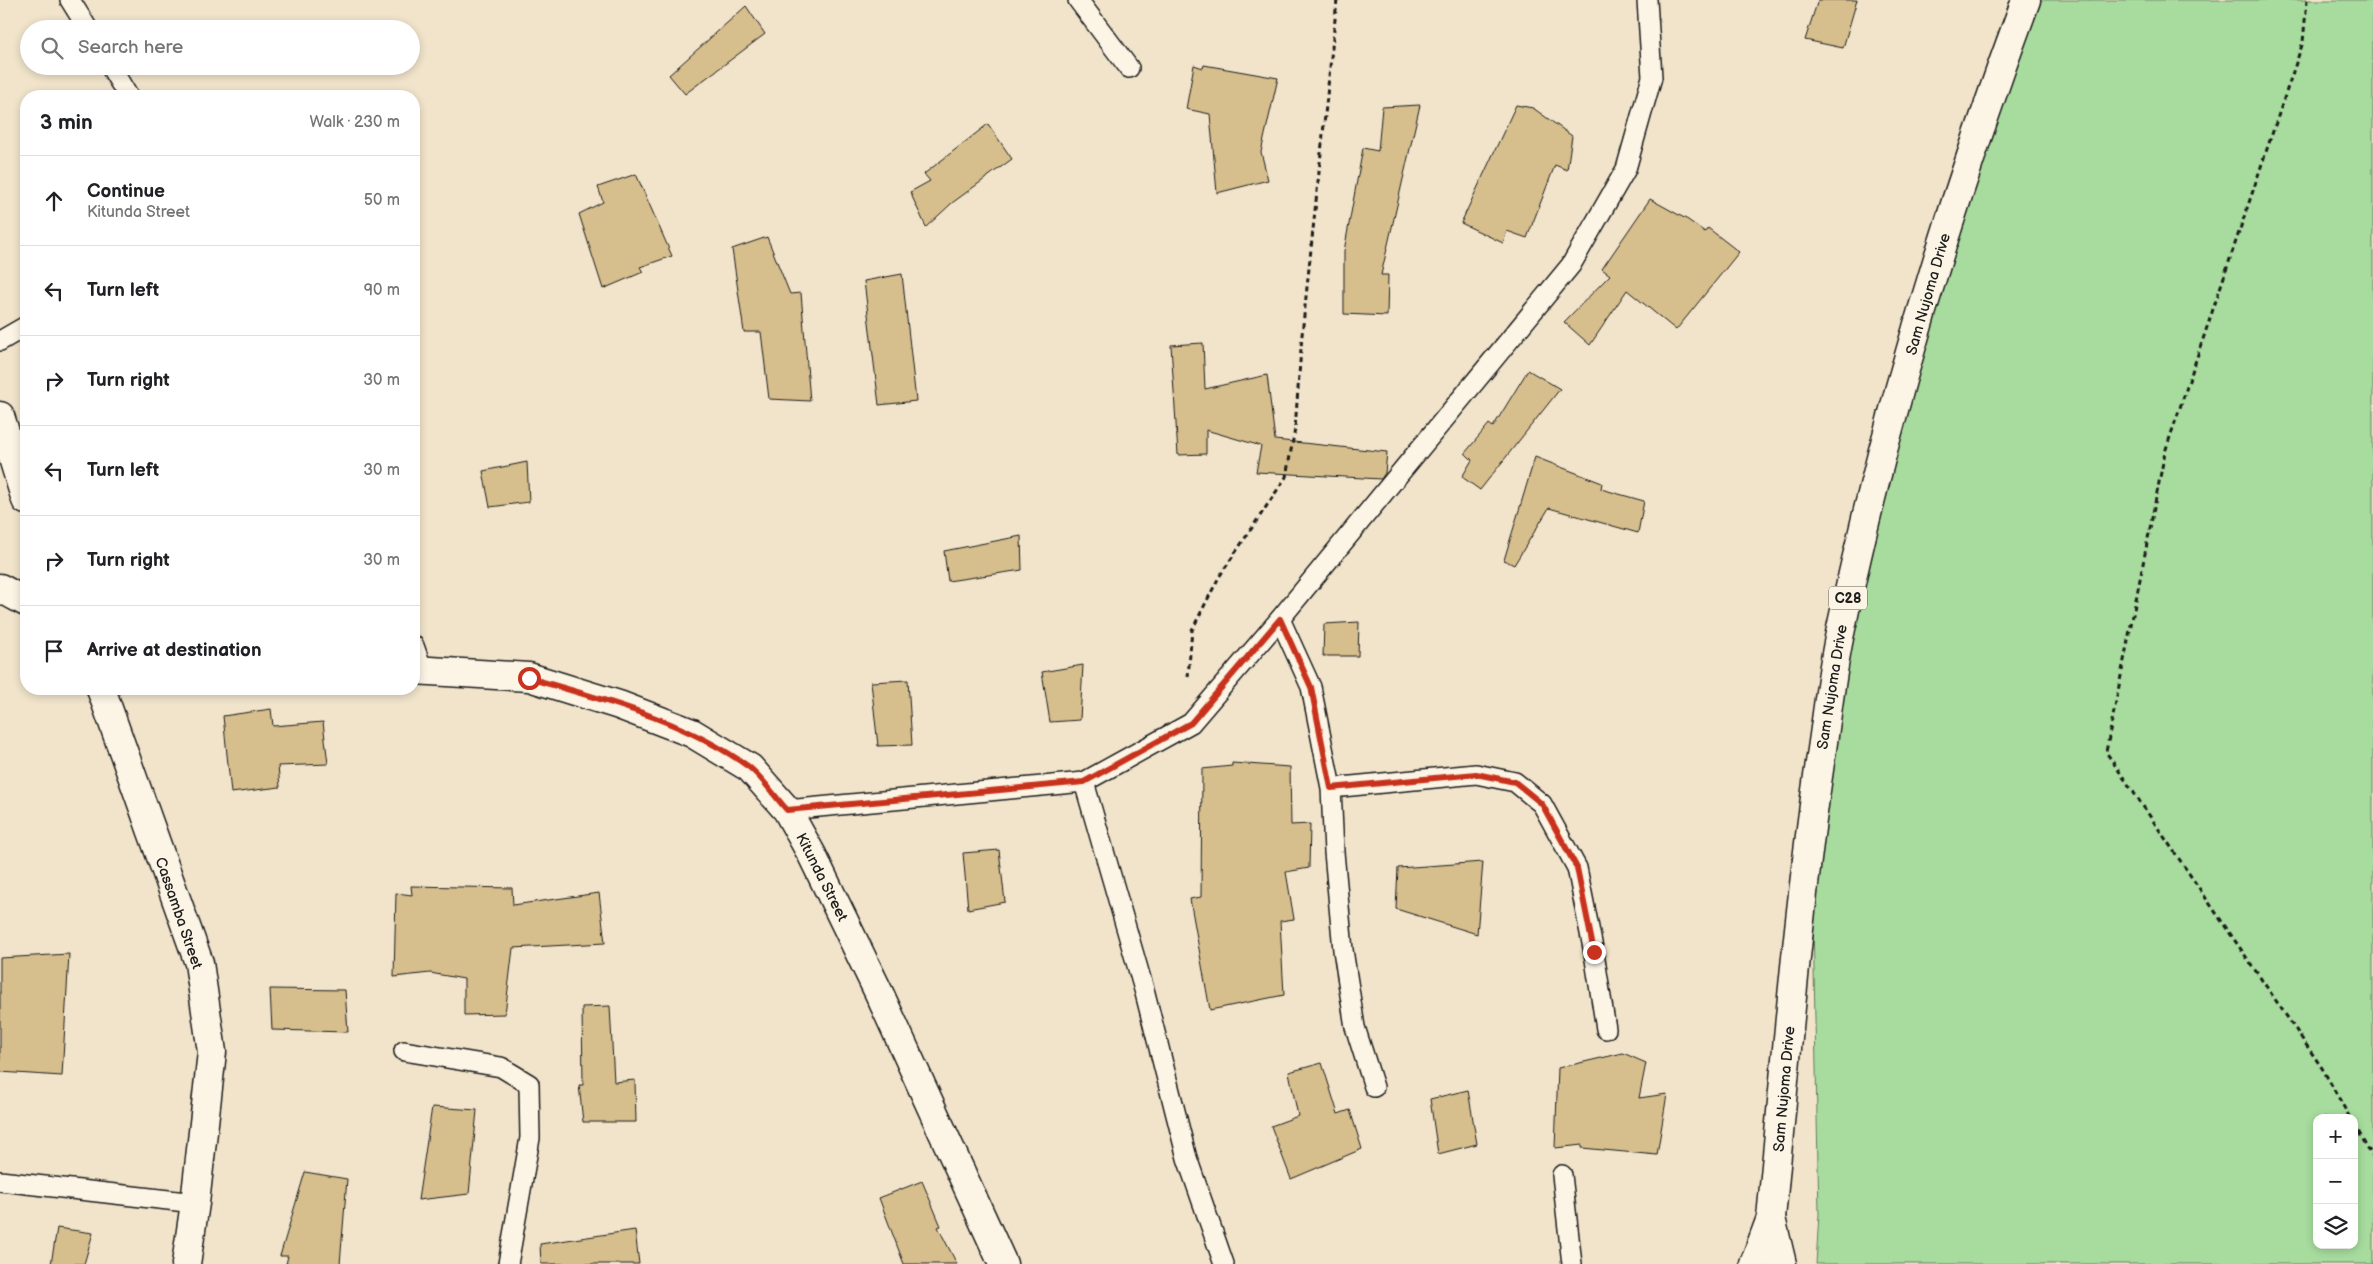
<!DOCTYPE html>
<html lang="en">
<head>
<meta charset="utf-8">
<style>
  body { margin:0; font-family:"Balsamiq Sans",sans-serif; background:#f2f2f2; color:#202124 }
  .controls { position:absolute; right:15px; bottom:15px; display:grid; overflow:hidden; border-radius:10px; box-shadow:0 2px 8px #0003 }
  .controls button { width:45px; height:45px; display:grid; place-items:center; padding:0; border:0; border-bottom:1px solid #e0e0e0; background:#fff; color:#202124; font:25px sans-serif }
  .stop { position:absolute; width:15px; height:15px; margin:-11px; border:4px solid #c8321e; border-radius:50%; background:#fff }
  .stop.end { background:#c8321e; border-color:#fff; box-shadow:0 1px 5px #0008 }
  .list { margin:0; padding:0; list-style:none }
  h2 { display:flex; justify-content:space-between; align-items:center; height:65px; margin:0; padding:0 20px; font-size:21px }
  h2 small { font-size:16px; font-weight:400; color:#757577 }
  .list li { display:grid; grid-template-columns:32px 1fr auto; gap:15px; align-items:center; box-sizing:border-box; height:90px; padding:0 20px; border-top:1px solid #e0e0e0 }
  .list b { display:block; font-size:19px; white-space:nowrap }
  .list p { margin:0; font-size:16px; white-space:nowrap; color:#757577 }
  .list em { font-size:16px; font-style:normal; color:#757577 }
  .icon { flex:none; width:28px; height:28px; fill:none; stroke:currentColor; stroke-width:2; stroke-linecap:round; stroke-linejoin:round }
  .map { position:relative; flex:none; width:2373px; height:1264px; overflow:hidden }
  .search { position:absolute; background:#fff; box-shadow:0 2px 8px #0003; left:20px; top:20px; width:400px; height:55px; display:flex; align-items:center; gap:12px; box-sizing:border-box; padding:0 18px; border-radius:28px; color:#757577; font-size:19px }
  .panel { position:absolute; background:#fff; box-shadow:0 2px 8px #0003; left:20px; top:90px; width:400px; height:605px; border-radius:20px }
  .map>svg:first-child { display:block }
</style>
</head>
<body>
<div class="map">
<svg width="2373" height="1264" viewBox="0 0 2373 1264">
  <rect width="100%" height="100%" fill="#f1e4cb"/>
  <filter id="ink" filterUnits="userSpaceOnUse"><feTurbulence type="fractalNoise" baseFrequency=".02" numOctaves="2"/><feDisplacementMap in="SourceGraphic" scale="10" xChannelSelector="R" yChannelSelector="G"/><feConvolveMatrix kernelMatrix="1 2 1 2 8 2 1 2 1" color-interpolation-filters="sRGB"/></filter>
  <g filter="url(#ink)">
    <!-- green -->
    <path fill="#a7dc9e" stroke="#627c5d" fill-rule="evenodd" d="M2027,0H2373V1264H1816L1819,1214L1811,823L1838,640ZM2317,1118H2354V1245H2317Z"/>
    <!-- building -->
    <g fill="#d6be8d" stroke="#1c1c1c">
      <path d="M1818,0H1857L1843,48L1805,40Z"/>
      <path d="M746,6L765,34L685,94L669,75Z"/>
      <path d="M1194,65L1203,68L1204,65L1278,78L1261,152L1268,180L1217,193L1210,114L1186,109Z"/>
      <path d="M1420,105L1381,275H1388L1387,316L1344,314V251L1363,148L1378,151L1382,107Z"/>
      <path d="M1516,105L1533,108L1572,136L1567,170L1555,165L1527,238L1507,231L1503,243L1461,223Z"/>
      <path d="M988,124L1012,159L952,203L926,227L910,192L930,181L924,174Z"/>
      <path d="M636,174L672,256L640,267L643,272L603,289L579,214L603,202L598,187Z"/>
      <path d="M1650,199L1688,220L1705,232L1708,228L1739,252L1676,330L1627,290L1590,345L1564,322L1610,275L1602,269Z"/>
      <path d="M767,237L790,294L801,293L810,401L769,399L761,332H744L732,249Z"/>
      <path d="M902,274L916,401L879,405L864,281Z"/>
      <path d="M1203,343L1205,389L1267,375L1275,440L1387,452L1385,473L1381,479L1256,472L1261,446L1206,430V454L1178,455L1171,345Z"/>
      <path d="M1528,370L1560,389L1480,490L1462,477L1472,460L1465,453L1489,424L1493,427Z"/>
      <path d="M1535,457L1602,483L1601,489L1644,501L1638,533L1549,508L1514,565L1504,560Z"/>
      <path d="M527,462L529,502L490,507L483,471Z"/>
      <path d="M1021,536L1022,570L948,581L944,551Z"/>
      <path d="M1359,622L1358,656H1323L1324,624Z"/>
      <path d="M1083,665L1080,720L1050,722L1042,672Z"/>
      <path d="M908,680L912,745L878,746L871,682Z"/>
      <path d="M271,709L273,726L323,722L328,764L278,766L280,787L231,793L223,716Z"/>
      <path d="M1232,763L1290,767L1291,825L1310,824L1309,868L1286,872L1294,919L1280,921L1284,995L1210,1010L1190,899L1201,897L1202,769L1232,766Z"/>
      <path d="M999,850L1005,902L968,909L963,853Z"/>
      <path d="M1483,862L1477,934L1396,909L1398,868Z"/>
      <path d="M411,886L512,888L513,905L599,893L605,943L513,948L505,1014L464,1015V979L430,973L394,977L396,893L412,895Z"/>
      <path d="M69,954L62,1076L0,1072V958Z"/>
      <path d="M270,989L345,990L348,1032L272,1030Z"/>
      <path d="M610,1006L614,1082L635,1080L636,1122H583L579,1085H583L582,1007Z"/>
      <path d="M1623,1053L1646,1063L1639,1098L1667,1094L1657,1155L1582,1148V1145L1555,1148L1558,1068Z"/>
      <path d="M1322,1063L1338,1114L1350,1110L1362,1149L1291,1179L1271,1126L1298,1116L1289,1072Z"/>
      <path d="M1468,1090L1477,1144L1438,1154L1430,1099Z"/>
      <path d="M432,1107L477,1110L469,1194L418,1200Z"/>
      <path d="M305,1172L347,1179L340,1264H286L288,1256H280Z"/>
      <path d="M922,1181L941,1226L938,1227L957,1264H904L879,1198Z"/>
      <path d="M57,1228L93,1233L84,1264H51Z"/>
      <path d="M635,1230L639,1264H541L540,1244Z"/>
    </g>
    <g fill="none" stroke-linecap="round" stroke-linejoin="round">
      <defs>
        <g id="lane">
          <path d="M70,0L88,29"/>
          <path d="M1078,0L1129,68"/>
          <path d="M110,66L128,96"/>
          <path d="M0,341L26,326"/>
          <path d="M1280,619L1311,687L1331,788L1334,852L1343,950L1355,1027L1374,1087"/>
          <path d="M414,646L423,671"/>
          <path d="M1084,782L1145,993L1187,1158L1224,1264"/>
          <path d="M1331,788L1476,774L1515,782L1542,804L1577,868L1594,953L1606,1029"/>
          <path d="M787,810L1084,782L1191,723L1280,619L1571,265L1626,169L1652,77L1647,0"/>
          <path d="M404,1051L501,1067L529,1084L530,1138L508,1264"/>
          <path d="M1562,1175L1572,1264"/>
          <path d="M0,1181L195,1203"/>
        </g>
        <g id="street">
          <path d="M0,416L26,500"/>
          <path d="M0,588L26,602"/>
          <path d="M414,670L529,677L619,705L692,733L750,768L787,810L812,855L879,993L1003,1264"/>
          <path d="M101,689L199,963L212,1052L195,1203L186,1264"/>
        </g>
        <g id="primary">
          <path d="M1771,1218L1782,1264"/>
          <path d="M1754,1264L1771,1218C1786,1064 1798,909 1821,756C1827,717 1831,677 1839,638C1884,421 1949,208 2026,0"/>
        </g>
      </defs>
      <!-- lane casing -->
      <use href="#lane" stroke="#1c1c1c" stroke-width="22"/>
      <!-- street casing -->
      <use href="#street" stroke="#1c1c1c" stroke-width="31"/>
      <!-- primary casing -->
      <use href="#primary" stroke="#1c1c1c" stroke-width="31"/>
      <!-- path -->
      <g stroke="#1c1c1c" stroke-width="3" stroke-dasharray="5 4" stroke-linecap="butt">
        <path d="M2307,0L2303,42L2165,452L2106,752L2322,1068L2350,1118"/>
        <path d="M1188,677L1192,630L1219,577L1286,477L1295,429L1302,335L1337,0"/>
        <path d="M2354,1124L2373,1157"/>
      </g>
      <!-- lane -->
      <use href="#lane" stroke="#fcf5e5" stroke-width="19"/>
      <!-- street -->
      <use href="#street" stroke="#fcf5e5" stroke-width="28"/>
      <!-- primary -->
      <use href="#primary" stroke="#fcf5e5" stroke-width="28"/>
    </g>
  </g>
  <g fill="none" stroke-linecap="round" stroke-linejoin="round" filter="url(#ink)">
    <!-- route -->
    <path stroke="#c8321e" stroke-width="6" d="M529,678C604,700 684,720 749,767C763,778 775,797 787,810L1084,782L1191,723L1280,619L1311,687L1331,788L1476,774L1515,782L1542,804L1577,868L1594,952"/>
  </g>
  <g text-anchor="middle" stroke-width="4" stroke-linejoin="round" paint-order="stroke">
    <!-- shield labels -->
    <rect fill="#fcf5e5" stroke="#5f5d58" stroke-width="1" x="1829" y="586.5" width="38" height="23" rx="4"/>
    <g font-size="14" font-weight="bold" fill="#1c1c1c">
      <text x="1848" y="603">C28</text>
    </g>
    <!-- street labels -->
    <g font-size="15" fill="#1c1c1c" stroke="#fcf5e5">
      <text transform="translate(1928 294) rotate(-74)" y="5">Sam Nujoma Drive</text>
      <text transform="translate(1832 687) rotate(-81)" y="5">Sam Nujoma Drive</text>
      <text transform="translate(822 877) rotate(63)" y="5">Kitunda Street</text>
      <text transform="translate(179 913) rotate(71)" y="5">Cassamba Street</text>
      <text transform="translate(1784 1089) rotate(-85)" y="5">Sam Nujoma Drive</text>
    </g>
  </g>
</svg>
<div class="controls">
<button>+</button>
<button>−</button>
<button><svg class="icon" aria-label="layers" viewBox="0 0 24 24"><path d="M12 4l9 5-9 5-9-5zM3 14l9 5 9-5"/></svg></button>
</div>
<div class="stop" style="left:529px;top:678px"></div>
<div class="stop end" style="left:1594px;top:952px"></div>
<div class="search"><svg class="icon" aria-label="search" viewBox="0 0 24 24"><circle cx="10" cy="10" r="6"/><path d="M15 15l6 6"/></svg>Search here</div>
<section class="panel">
<h2>3 min<small>Walk · 230 m</small></h2>
<ul class="list">
<li><svg class="icon" aria-label="ahead" viewBox="0 0 24 24"><path d="M12 20V5M6 11l6-6 6 6"/></svg><div><b>Continue</b><p>Kitunda Street</p></div><em>50 m</em></li>
<li><svg class="icon" aria-label="left" viewBox="0 0 24 24"><path d="M17 20v-9H6M10 6l-5 5 5 5"/></svg><div><b>Turn left</b></div><em>90 m</em></li>
<li><svg class="icon" aria-label="right" viewBox="0 0 24 24"><path d="M7 20v-9h11M14 6l5 5-5 5"/></svg><div><b>Turn right</b></div><em>30 m</em></li>
<li><svg class="icon" aria-label="left" viewBox="0 0 24 24"><path d="M17 20v-9H6M10 6l-5 5 5 5"/></svg><div><b>Turn left</b></div><em>30 m</em></li>
<li><svg class="icon" aria-label="right" viewBox="0 0 24 24"><path d="M7 20v-9h11M14 6l5 5-5 5"/></svg><div><b>Turn right</b></div><em>30 m</em></li>
<li><svg class="icon" aria-label="arrive" viewBox="0 0 24 24"><path d="M6 21V4h12l-3 4 3 4H6"/></svg><div><b>Arrive at destination</b></div></li>
</ul>
</section>
</div>
</body>
</html>
